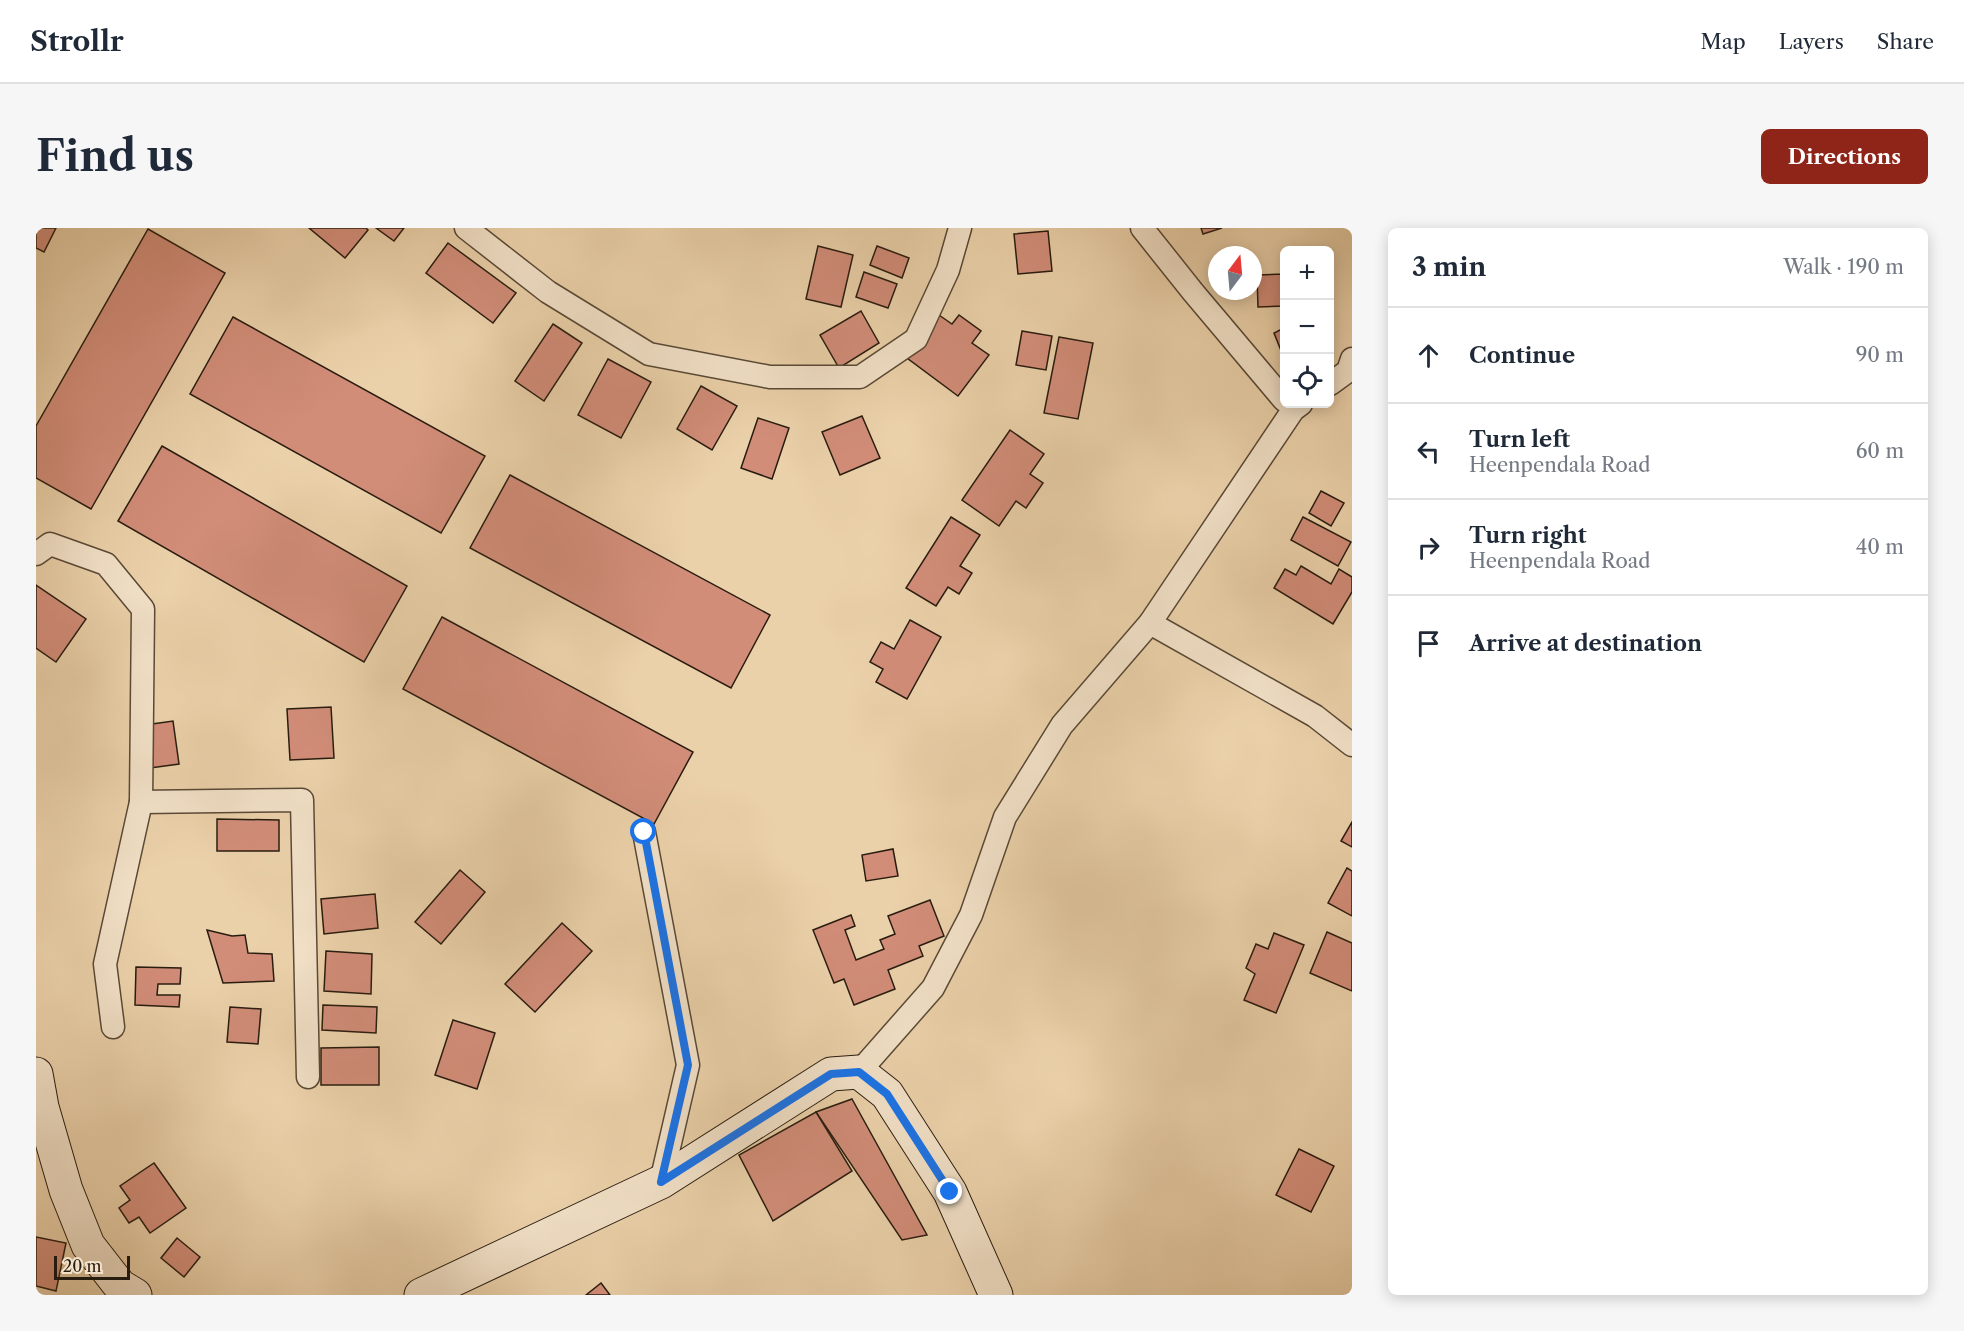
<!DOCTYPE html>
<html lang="en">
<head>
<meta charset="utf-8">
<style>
  body { margin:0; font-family:"Libre Caslon Text",serif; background:#f6f6f7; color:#1f2937 }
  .controls { position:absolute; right:18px; top:18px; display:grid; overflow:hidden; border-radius:9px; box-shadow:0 3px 15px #0003 }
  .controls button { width:54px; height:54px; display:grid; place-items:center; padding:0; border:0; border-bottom:2px solid #e0e1e3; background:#fff; color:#1f2937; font:30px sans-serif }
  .compass { position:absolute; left:1172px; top:18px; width:54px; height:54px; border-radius:50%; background:#fff; box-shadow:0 3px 15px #0003; rotate:16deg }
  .scale { position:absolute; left:18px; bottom:15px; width:76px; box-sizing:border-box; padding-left:6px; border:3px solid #281c0f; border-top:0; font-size:16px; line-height:21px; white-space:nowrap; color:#281c0f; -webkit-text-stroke:4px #f2e1c8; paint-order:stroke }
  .stop { position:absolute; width:18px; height:18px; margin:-14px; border:4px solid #1a73e8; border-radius:50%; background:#fff }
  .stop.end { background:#1a73e8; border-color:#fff; box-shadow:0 2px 6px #0008 }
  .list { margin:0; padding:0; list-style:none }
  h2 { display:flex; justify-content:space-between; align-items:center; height:78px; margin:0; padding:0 24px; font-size:26px }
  h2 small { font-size:20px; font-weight:400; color:#747a83 }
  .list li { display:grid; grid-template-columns:39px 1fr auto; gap:18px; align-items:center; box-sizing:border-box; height:96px; padding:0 24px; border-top:2px solid #e0e1e3 }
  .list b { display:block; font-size:22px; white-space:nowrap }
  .list p { margin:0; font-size:20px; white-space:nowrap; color:#747a83 }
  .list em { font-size:20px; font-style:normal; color:#747a83 }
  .icon { flex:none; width:33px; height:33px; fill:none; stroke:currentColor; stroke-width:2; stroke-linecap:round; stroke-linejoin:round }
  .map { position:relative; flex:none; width:1316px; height:1067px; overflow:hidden; border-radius:9px }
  header { display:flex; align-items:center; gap:36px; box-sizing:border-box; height:84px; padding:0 30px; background:#fff; border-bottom:2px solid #e0e1e3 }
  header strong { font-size:28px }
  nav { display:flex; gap:33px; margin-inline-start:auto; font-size:21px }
  .intro { display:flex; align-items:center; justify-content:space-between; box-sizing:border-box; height:144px; padding:0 36px }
  h1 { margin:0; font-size:42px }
  .button { padding:15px 27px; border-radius:9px; background:#8f2418; color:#fff; font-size:21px; font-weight:700 }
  main { display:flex; gap:36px; padding:0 36px }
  aside { flex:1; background:#fff; border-radius:9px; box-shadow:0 3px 15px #0003 }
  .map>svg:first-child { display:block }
</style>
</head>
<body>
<header>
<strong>Strollr</strong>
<nav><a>Map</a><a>Layers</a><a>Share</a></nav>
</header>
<div class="intro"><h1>Find us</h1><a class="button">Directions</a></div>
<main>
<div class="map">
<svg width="1316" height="1067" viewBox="0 0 1316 1067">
  <rect width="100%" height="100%" fill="#ebd1aa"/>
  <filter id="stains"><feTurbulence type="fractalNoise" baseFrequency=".00333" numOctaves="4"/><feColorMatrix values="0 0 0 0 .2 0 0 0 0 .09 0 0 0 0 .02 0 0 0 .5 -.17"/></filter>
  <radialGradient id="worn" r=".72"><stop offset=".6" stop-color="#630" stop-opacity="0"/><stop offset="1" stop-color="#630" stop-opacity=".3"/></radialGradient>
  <!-- building -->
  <g fill="#d28d79" stroke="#281c0f" stroke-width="1.5">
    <path d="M0,0H20L8,24L0,20Z"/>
    <path d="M273,0H330L332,2L309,30Z"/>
    <path d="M340,0H368L358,13Z"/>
    <path d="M1165,0H1186L1167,6Z"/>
    <path d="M112,1L189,45L55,281L0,250V198Z"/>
    <path d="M1012,3L1016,43L982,46L978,6Z"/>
    <path d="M412,15L480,65L457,95L390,45Z"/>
    <path d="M782,18L817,27L805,79L770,71Z"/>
    <path d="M841,18L873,30L866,50L834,37Z"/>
    <path d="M1246,28H1248V78L1222,79L1221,47L1247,46Z"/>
    <path d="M828,44L861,56L852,80L820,69Z"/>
    <path d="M825,83L843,115L803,140L784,107Z"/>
    <path d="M903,87L916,96L923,87L945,103L936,115L953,127L922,168L871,130Z"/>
    <path d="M197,89L449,228L405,305L154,166Z"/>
    <path d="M517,96L546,115L508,173L479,153Z"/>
    <path d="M1248,100V130L1238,105Z"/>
    <path d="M986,103L1016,108L1010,142L980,137Z"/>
    <path d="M1023,109L1057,115L1042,191L1008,185Z"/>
    <path d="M572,131L615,154L585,210L542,187Z"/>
    <path d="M665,158L701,178L676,222L641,201Z"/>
    <path d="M826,188L844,230L804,247L786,204Z"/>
    <path d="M722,190L753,200L736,251L705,240Z"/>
    <path d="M974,202L1008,226L994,246L1007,255L990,280L980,273L963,298L926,272Z"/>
    <path d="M126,218L371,358L328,434L82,293Z"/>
    <path d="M474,247L734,387L695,460L434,320Z"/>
    <path d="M1285,263L1308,275L1295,298L1273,285Z"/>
    <path d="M915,289L944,307L924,338L936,345L923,366L912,359L900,378L870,360Z"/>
    <path d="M1267,289L1315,314L1302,338L1255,312Z"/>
    <path d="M1265,338L1295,356L1303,341L1316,349V364L1297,396L1238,360L1249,341L1260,347Z"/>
    <path d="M0,357L50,391L20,434L0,420Z"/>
    <path d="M406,389L657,524L618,596L367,461Z"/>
    <path d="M874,392L905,409L871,471L840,454L847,441L834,434L845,414L858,421Z"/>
    <path d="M295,479L298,530L254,532L251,481Z"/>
    <path d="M137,493L143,536L107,541L102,498Z"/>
    <path d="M181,591L243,592V623H181Z"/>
    <path d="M1316,594V619L1305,613Z"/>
    <path d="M857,621L862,648L830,653L826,627Z"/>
    <path d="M1311,640L1316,643V688L1292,675Z"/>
    <path d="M424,642L449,664L405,716L379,694Z"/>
    <path d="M339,666L342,700L288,706L285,671Z"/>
    <path d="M894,672L908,708L883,718L887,728L852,742L859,761L818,777L808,751L798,755L777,702L815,687L819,698L809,702L820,732L848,721L844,712L859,706L852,688Z"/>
    <path d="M526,695L556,723L499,784L469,756Z"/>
    <path d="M171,702L196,708L209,707L212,725L236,726L238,753L187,755Z"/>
    <path d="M1291,704L1316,715V763L1274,745Z"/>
    <path d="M1238,705L1268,717L1240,785L1208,772L1219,746L1210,740L1220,716L1232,721Z"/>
    <path d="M290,723L336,726L335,766L288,763Z"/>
    <path d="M100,739L145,740L144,756H122L121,767H144L143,779L99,777Z"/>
    <path d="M287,777L341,779L340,805L286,802Z"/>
    <path d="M194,779L225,781L222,816L191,814Z"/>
    <path d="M417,792L459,805L441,861L399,847Z"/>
    <path d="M343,819V857H285V820Z"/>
    <path d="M816,871L891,1007L866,1012L780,884Z"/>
    <path d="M780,884L816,943L737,993L703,927Z"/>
    <path d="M1263,921L1298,938L1275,984L1240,967Z"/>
    <path d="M118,935L150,980L114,1005L103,989L93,995L83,980L94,972L84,958Z"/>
    <path d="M0,1009L30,1015L20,1063L0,1058Z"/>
    <path d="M141,1010L164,1029L148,1049L125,1030Z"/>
    <path d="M565,1055L574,1067H550Z"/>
  </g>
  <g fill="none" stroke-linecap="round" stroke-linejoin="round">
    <defs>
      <g id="street">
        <path d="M430,0L512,64L613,126L734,149H824L880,111L912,42L924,0"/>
        <path d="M1106,0L1157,64L1248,172"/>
        <path d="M1294,156L1312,143L1316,131"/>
        <path d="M0,326L14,316L70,336L107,381L105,574L69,736L77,799"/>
        <path d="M1114,395L1279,488L1316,517"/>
        <path d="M105,574L266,572L272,849"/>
        <path d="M608,604L652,837L625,954"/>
        <path d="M823,844L897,760L935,687L969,589L1026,497L1114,395L1257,182L1265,176"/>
      </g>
      <g id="secondary">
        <path d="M0,846L6,879L30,962L52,1017L84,1058L99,1067"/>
        <path d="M385,1067L625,954L795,846L823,844L851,866L914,964L960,1067"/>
      </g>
    </defs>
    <!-- street casing -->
    <use href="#street" stroke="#594936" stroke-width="25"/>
    <!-- secondary casing -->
    <use href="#secondary" stroke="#281c0f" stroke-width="35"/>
    <!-- street -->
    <use href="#street" stroke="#f2e1c8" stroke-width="22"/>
    <!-- secondary -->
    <use href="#secondary" stroke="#f2e1c8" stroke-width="33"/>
  </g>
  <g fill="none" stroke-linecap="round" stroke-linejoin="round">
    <!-- route -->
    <path stroke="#1a73e8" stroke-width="8" d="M608,604L652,837L625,954L795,846L823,844L851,866L914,964"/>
  </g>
  <rect width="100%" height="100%" filter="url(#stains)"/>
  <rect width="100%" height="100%" fill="url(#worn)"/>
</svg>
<div class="controls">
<button>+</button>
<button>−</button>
<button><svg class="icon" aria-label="locate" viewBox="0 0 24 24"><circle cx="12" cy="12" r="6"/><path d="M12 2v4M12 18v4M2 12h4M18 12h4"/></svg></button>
</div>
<svg class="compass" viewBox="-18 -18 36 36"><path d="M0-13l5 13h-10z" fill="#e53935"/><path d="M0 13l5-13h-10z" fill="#747a83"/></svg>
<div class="scale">20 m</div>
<div class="stop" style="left:608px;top:604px"></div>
<div class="stop end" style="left:914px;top:964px"></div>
</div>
<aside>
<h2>3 min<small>Walk · 190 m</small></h2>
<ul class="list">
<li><svg class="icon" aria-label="ahead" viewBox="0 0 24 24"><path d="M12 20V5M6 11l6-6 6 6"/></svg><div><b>Continue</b></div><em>90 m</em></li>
<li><svg class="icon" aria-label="left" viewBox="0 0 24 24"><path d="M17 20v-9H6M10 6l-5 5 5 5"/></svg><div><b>Turn left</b><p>Heenpendala Road</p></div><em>60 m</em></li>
<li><svg class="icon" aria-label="right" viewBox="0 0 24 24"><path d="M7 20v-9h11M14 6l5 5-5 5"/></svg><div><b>Turn right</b><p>Heenpendala Road</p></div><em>40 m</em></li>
<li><svg class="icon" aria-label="arrive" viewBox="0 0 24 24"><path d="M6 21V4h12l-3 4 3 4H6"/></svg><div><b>Arrive at destination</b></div></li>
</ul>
</aside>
</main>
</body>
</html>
